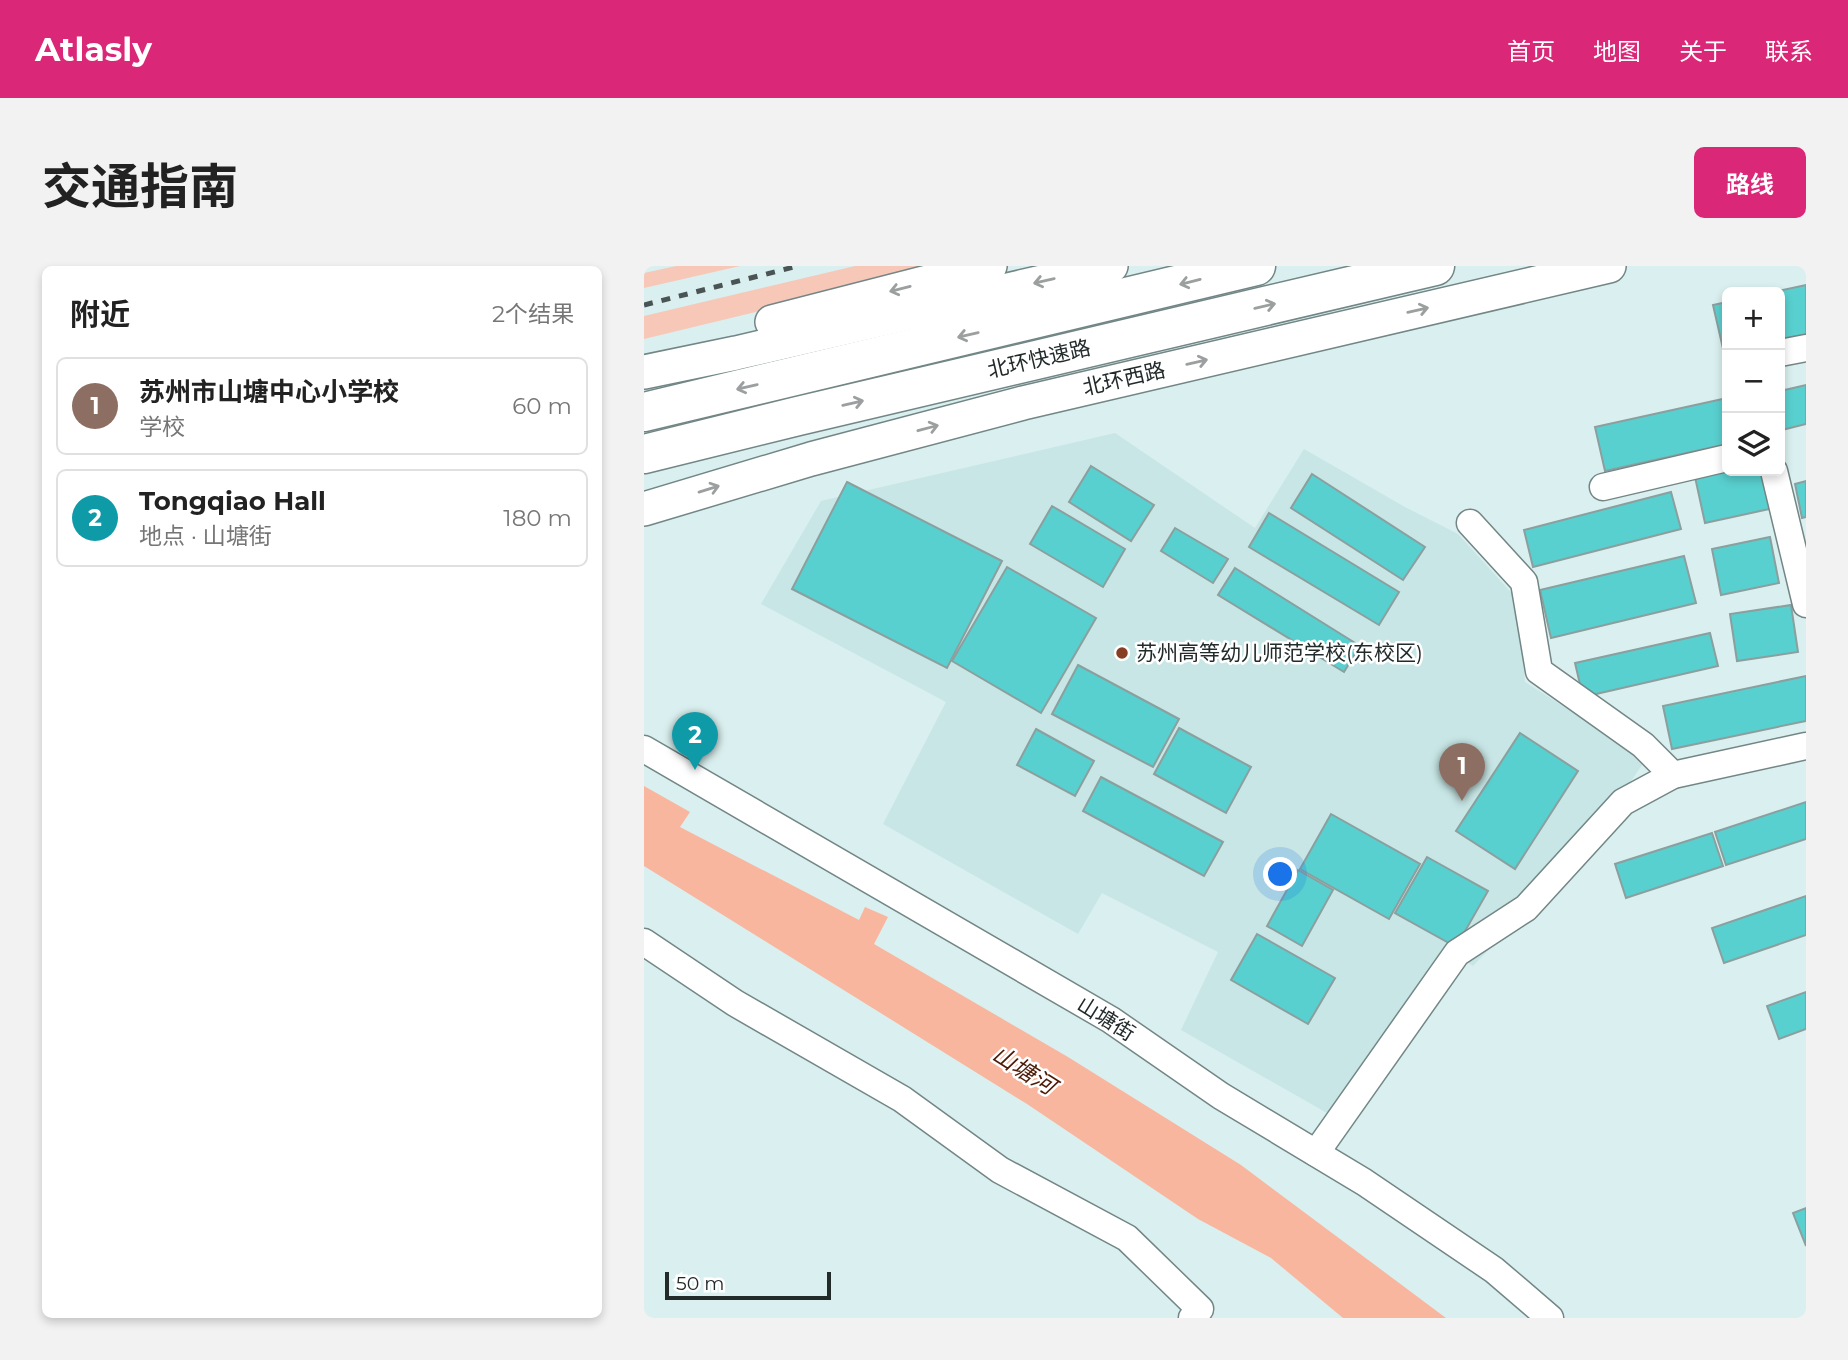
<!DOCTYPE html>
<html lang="zh">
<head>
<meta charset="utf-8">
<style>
  body { margin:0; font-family:Montserrat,"Noto Sans SC",sans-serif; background:#f2f2f2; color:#222 }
  .controls { position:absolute; right:21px; top:21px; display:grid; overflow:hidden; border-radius:10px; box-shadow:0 4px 10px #0003 }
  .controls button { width:63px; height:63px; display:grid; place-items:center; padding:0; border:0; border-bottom:2px solid #e0e0e0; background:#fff; color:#222; font:35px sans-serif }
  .scale { position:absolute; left:21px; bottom:18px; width:166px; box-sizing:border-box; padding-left:7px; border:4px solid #222a2a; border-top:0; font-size:19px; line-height:24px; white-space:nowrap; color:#222a2a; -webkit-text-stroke:5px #fff; paint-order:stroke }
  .you { position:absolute; left:637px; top:609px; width:24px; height:24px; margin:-18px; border:5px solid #fff; border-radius:50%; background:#1a73e8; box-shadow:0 0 0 10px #1a73e833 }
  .badge { display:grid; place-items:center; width:46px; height:46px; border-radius:50%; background:#db2777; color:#fff; font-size:23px; font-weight:700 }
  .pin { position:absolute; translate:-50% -58px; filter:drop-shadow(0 2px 4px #0008) }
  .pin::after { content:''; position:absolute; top:37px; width:24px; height:21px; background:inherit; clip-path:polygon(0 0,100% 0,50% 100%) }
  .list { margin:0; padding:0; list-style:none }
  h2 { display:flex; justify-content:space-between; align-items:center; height:91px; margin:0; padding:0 28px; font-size:30px }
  h2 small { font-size:23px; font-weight:400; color:#767676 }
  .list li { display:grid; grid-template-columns:46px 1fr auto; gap:21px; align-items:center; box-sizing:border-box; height:98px; margin:0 14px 14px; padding:0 14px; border:2px solid #e0e0e0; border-radius:10px }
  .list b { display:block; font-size:26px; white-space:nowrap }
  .list p { margin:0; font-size:23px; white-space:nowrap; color:#767676 }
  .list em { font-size:23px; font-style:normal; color:#767676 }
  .icon { flex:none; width:38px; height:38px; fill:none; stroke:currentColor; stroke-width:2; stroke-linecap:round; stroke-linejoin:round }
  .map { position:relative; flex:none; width:1162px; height:1052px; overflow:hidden; border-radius:10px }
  header { display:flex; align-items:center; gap:42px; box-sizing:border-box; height:98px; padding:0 35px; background:#db2777; color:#fff }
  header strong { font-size:33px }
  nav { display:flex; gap:38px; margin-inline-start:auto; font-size:24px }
  .intro { display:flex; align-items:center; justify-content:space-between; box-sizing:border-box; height:168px; padding:0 42px }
  h1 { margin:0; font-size:49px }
  .button { padding:18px 32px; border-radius:10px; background:#db2777; color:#fff; font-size:24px; font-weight:700 }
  main { display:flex; gap:42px; padding:0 42px }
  aside { flex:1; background:#fff; border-radius:10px; box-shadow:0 4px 10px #0003 }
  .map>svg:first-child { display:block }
</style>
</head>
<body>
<header>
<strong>Atlasly</strong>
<nav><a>首页</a><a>地图</a><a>关于</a><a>联系</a></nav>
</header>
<div class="intro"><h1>交通指南</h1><a class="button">路线</a></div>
<main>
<aside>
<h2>附近<small>2个结果</small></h2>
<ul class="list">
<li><span class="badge" style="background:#8d6e63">1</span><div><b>苏州市山塘中心小学校</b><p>学校</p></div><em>60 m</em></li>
<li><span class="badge" style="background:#0f9aa8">2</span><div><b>Tongqiao Hall</b><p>地点 · 山塘街</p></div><em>180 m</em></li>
</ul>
</aside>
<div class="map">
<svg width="1162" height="1052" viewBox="0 0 1162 1052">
  <rect width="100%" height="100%" fill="#daefef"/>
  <!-- built -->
  <path fill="#c7e6e5" d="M471,167L611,262L660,183L761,241L814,268L873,333L881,416L1002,493L937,589L829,700L808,687L697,855L537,764L574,686L458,627L434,668L239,558L302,436L117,338L177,235Z"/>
  <!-- green -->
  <g fill="#f7c8b8">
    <path d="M32,0H96L0,22V7Z"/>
    <path d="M211,0H302L0,73V50Z"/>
  </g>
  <!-- water -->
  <path fill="#f9b69e" d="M0,520L46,546L36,561L215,654L221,641L244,651L230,678L424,791L597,899L802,1052H699L627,992L554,953L383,838L0,600Z"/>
  <!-- building -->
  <g fill="#58d0cf" stroke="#8b9f9e" stroke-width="2">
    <path d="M1162,19V69L1136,75V26H1129Z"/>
    <path d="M1083,36V86L1080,87L1069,39Z"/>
    <path d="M1162,119V158L1138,164L1136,155V125Z"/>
    <path d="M1083,132V178L961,205L951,161Z"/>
    <path d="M447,200L510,239L487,275L425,236Z"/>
    <path d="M1083,204L1121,205L1130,242L1061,257L1051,211Z"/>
    <path d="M668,208L781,281L759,314L647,242Z"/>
    <path d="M1162,215V251L1158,252L1151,218Z"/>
    <path d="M203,216L358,295L303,402L148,323Z"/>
    <path d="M1027,226L1037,263L889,301L880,264Z"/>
    <path d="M408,240L481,283L459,321L386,278Z"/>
    <path d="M625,247L755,326L735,359L605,281Z"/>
    <path d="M531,262L584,293L569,317L517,285Z"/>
    <path d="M1126,271L1135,317L1077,329L1068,283Z"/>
    <path d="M1040,290L1052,337L907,372L896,324Z"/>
    <path d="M363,301L452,352L397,447L308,395Z"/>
    <path d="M591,302L716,380L700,406L574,329Z"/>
    <path d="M1147,339L1154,386L1093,395L1086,348Z"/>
    <path d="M1066,367L1074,400L939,431L931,397Z"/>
    <path d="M434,399L535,453L509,501L408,448Z"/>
    <path d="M1162,410V455L1028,483L1019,440Z"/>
    <path d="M535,462L607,501L582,547L510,508Z"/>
    <path d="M392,463L450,495L431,530L373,499Z"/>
    <path d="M876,467L934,505L871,603L812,565Z"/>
    <path d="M457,511L579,576L560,610L439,545Z"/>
    <path d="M1162,536V573L1082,599L1071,566Z"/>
    <path d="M687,548L776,598L745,653L656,603Z"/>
    <path d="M1068,567L1079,600L982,632L971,598Z"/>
    <path d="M783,591L844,625L812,681L751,647Z"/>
    <path d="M654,604L689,624L658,680L623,660Z"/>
    <path d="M1162,630V669L1080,697L1068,662Z"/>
    <path d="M613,668L691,712L664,758L587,714Z"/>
    <path d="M1162,726V763L1135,773L1123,740Z"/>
    <path d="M1162,942V980L1149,947Z"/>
  </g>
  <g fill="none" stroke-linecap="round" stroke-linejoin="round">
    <defs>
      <g id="minor">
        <path d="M1136,87L1162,82"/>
        <path d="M1130,205L1162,338"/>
        <path d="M959,221L1083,192"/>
        <path d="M826,257L880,316L895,405L999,479L1029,509"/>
        <path d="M0,483L467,754L577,830L720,916L850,1004L906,1052"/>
        <path d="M0,676L91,737L258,833L356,904L483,972L556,1043L548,1052"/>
        <path d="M672,887L813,687L882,642L979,536L1029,509L1162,480"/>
      </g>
      <g id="major">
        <path d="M128,56L346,0"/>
        <path d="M0,106L92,87L467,0"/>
        <path d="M0,243L167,193L379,137L965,0"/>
      </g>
      <g id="highway">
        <path d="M0,146L612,0"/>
        <path d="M0,188L154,150L791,0"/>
      </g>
    </defs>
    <!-- minor casing -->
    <use href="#minor" stroke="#738686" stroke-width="29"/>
    <!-- major casing -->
    <use href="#major" stroke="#738686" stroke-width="36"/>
    <!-- highway casing -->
    <use href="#highway" stroke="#738686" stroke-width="41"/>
    <!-- minor -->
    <use href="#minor" stroke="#fff" stroke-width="26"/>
    <!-- major -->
    <use href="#major" stroke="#fff" stroke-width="33"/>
    <!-- highway -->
    <use href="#highway" stroke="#fff" stroke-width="38"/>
    <!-- rail -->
    <path stroke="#4a5454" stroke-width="5" stroke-dasharray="9 9" stroke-linecap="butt" d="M0,39L154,0"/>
  </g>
  <!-- one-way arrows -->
  <defs><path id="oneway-shaft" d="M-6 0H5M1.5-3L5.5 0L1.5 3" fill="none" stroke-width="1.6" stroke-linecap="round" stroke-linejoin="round" transform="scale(1.75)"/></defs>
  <g stroke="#9c9f9f">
    <use href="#oneway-shaft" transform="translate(400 15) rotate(167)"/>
    <use href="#oneway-shaft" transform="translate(546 16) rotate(166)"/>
    <use href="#oneway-shaft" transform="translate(256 23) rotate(166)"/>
    <use href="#oneway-shaft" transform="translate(621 40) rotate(-13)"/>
    <use href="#oneway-shaft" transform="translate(774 44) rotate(-13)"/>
    <use href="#oneway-shaft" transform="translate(324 69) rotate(167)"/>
    <use href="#oneway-shaft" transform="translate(553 96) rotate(-13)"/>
    <use href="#oneway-shaft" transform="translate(103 121) rotate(167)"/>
    <use href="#oneway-shaft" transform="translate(209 137) rotate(-13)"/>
    <use href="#oneway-shaft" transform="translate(284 162) rotate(-15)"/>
    <use href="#oneway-shaft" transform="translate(65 223) rotate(-17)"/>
  </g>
  <!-- markers -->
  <circle fill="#873e22" stroke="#fff" stroke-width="2.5" cx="478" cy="387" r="7"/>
  <g text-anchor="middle" stroke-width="5" stroke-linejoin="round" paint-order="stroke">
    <!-- street labels -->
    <g font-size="21" fill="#222a2a" stroke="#fff">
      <text transform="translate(395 93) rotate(-13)" y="7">北环快速路</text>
      <text transform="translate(480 113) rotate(-13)" y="7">北环西路</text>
      <text transform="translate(462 753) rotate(32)" y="7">山塘街</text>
    </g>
    <!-- poi labels -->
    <g font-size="21" fill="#222a2a" stroke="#fff" text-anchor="start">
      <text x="492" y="394">苏州高等幼儿师范学校(东校区)</text>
    </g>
    <!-- water labels -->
    <g font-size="23" font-style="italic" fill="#4c1a05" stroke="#fff">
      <text transform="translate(380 804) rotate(32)" y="8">山塘河</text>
    </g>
  </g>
</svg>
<div class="controls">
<button>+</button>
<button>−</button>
<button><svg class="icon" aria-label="layers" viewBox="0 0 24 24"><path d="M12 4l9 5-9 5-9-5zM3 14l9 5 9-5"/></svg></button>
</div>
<div class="scale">50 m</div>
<div class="you"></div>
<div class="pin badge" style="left:818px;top:535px;background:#8d6e63">1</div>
<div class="pin badge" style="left:51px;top:504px;background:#0f9aa8">2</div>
</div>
</main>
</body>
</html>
